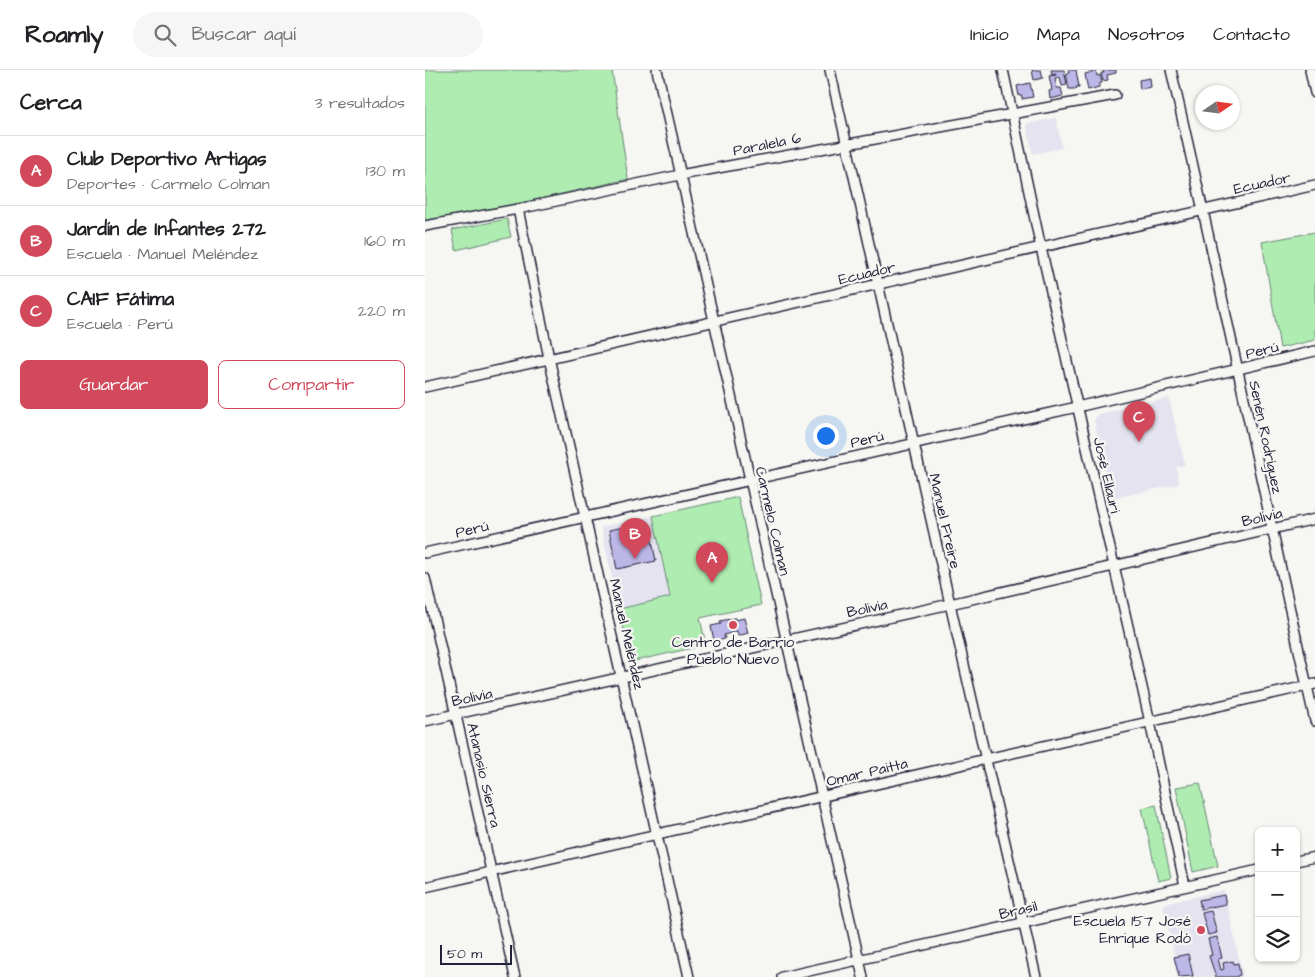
<!DOCTYPE html>
<html lang="es">
<head>
<meta charset="utf-8">
<style>
  body { margin:0; font-family:"Architects Daughter",sans-serif; background:#f6f6f6; color:#202124 }
  .controls { position:absolute; right:15px; bottom:15px; display:grid; overflow:hidden; border-radius:8px; box-shadow:0 1px 4px #0004 }
  .controls button { width:45px; height:45px; display:grid; place-items:center; padding:0; border:0; border-bottom:1px solid #e0e0e0; background:#fff; color:#202124; font:25px sans-serif }
  .compass { position:absolute; left:770px; top:15px; width:45px; height:45px; border-radius:50%; background:#fff; box-shadow:0 1px 4px #0004; rotate:77deg }
  .scale { position:absolute; left:15px; bottom:12px; width:72px; box-sizing:border-box; padding-left:5px; border:2px solid #22223b; border-top:0; font-size:14px; line-height:18px; white-space:nowrap; color:#22223b; -webkit-text-stroke:4px #f6f6f2; paint-order:stroke }
  .you { position:absolute; left:400px; top:365px; width:18px; height:18px; margin:-12px; border:4px solid #fff; border-radius:50%; background:#1a73e8; box-shadow:0 0 0 8px #1a73e833 }
  .badge { display:grid; place-items:center; width:32px; height:32px; border-radius:50%; background:#d1495b; color:#fff; font-size:16px; font-weight:700 }
  .pin { position:absolute; translate:-50% -41px; filter:drop-shadow(0 1px 2px #0008) }
  .pin::after { content:''; position:absolute; top:26px; width:18px; height:15px; background:inherit; clip-path:polygon(0 0,100% 0,50% 100%) }
  .list { margin:0; padding:0; list-style:none }
  h2 { display:flex; justify-content:space-between; align-items:center; height:65px; margin:0; padding:0 20px; font-size:21px }
  h2 small { font-size:16px; font-weight:400; color:#757577 }
  .list li { display:grid; grid-template-columns:32px 1fr auto; gap:15px; align-items:center; box-sizing:border-box; height:70px; padding:0 20px; border-top:1px solid #e0e0e0 }
  .list b { display:block; font-size:19px; white-space:nowrap }
  .list p { margin:0; font-size:16px; white-space:nowrap; color:#757577 }
  .list em { font-size:16px; font-style:normal; color:#757577 }
  .actions { display:flex; gap:10px; padding:15px 20px }
  .actions a { flex:1; padding:11px 0; border:1px solid #d1495b; border-radius:8px; text-align:center; font-size:18px; color:#d1495b }
  .actions .main { background:#d1495b; color:#fff }
  .icon { flex:none; width:28px; height:28px; fill:none; stroke:currentColor; stroke-width:2; stroke-linecap:round; stroke-linejoin:round }
  .map { position:relative; flex:none; width:890px; height:907px; overflow:hidden }
  header { display:flex; align-items:center; gap:30px; box-sizing:border-box; height:70px; padding:0 25px; background:#fff; border-bottom:1px solid #e0e0e0 }
  header strong { font-size:24px }
  nav { display:flex; gap:28px; margin-inline-start:auto; font-size:18px }
  .search { width:350px; height:45px; background:#f6f6f6; display:flex; align-items:center; gap:12px; box-sizing:border-box; padding:0 18px; border-radius:28px; color:#757577; font-size:19px }
  main { display:flex }
  aside { flex:1; background:#fff }
  .map>svg:first-child { display:block }
</style>
</head>
<body>
<header>
<strong>Roamly</strong>
<div class="search"><svg class="icon" aria-label="search" viewBox="0 0 24 24"><circle cx="10" cy="10" r="6"/><path d="M15 15l6 6"/></svg>Buscar aquí</div>
<nav><a>Inicio</a><a>Mapa</a><a>Nosotros</a><a>Contacto</a></nav>
</header>
<main>
<aside>
<h2>Cerca<small>3 resultados</small></h2>
<ul class="list">
<li><span class="badge">A</span><div><b>Club Deportivo Artigas</b><p>Deportes · Carmelo Colman</p></div><em>130 m</em></li>
<li><span class="badge">B</span><div><b>Jardín de Infantes 272</b><p>Escuela · Manuel Meléndez</p></div><em>160 m</em></li>
<li><span class="badge">C</span><div><b>CAIF Fátima</b><p>Escuela · Perú</p></div><em>220 m</em></li>
</ul>
<div class="actions"><a class="main">Guardar</a><a>Compartir</a></div>
</aside>
<div class="map">
<svg width="890" height="907" viewBox="0 0 890 907">
  <rect width="100%" height="100%" fill="#f6f6f2"/>
  <filter id="ink" filterUnits="userSpaceOnUse"><feTurbulence type="fractalNoise" baseFrequency=".02" numOctaves="2"/><feDisplacementMap in="SourceGraphic" scale="10" xChannelSelector="R" yChannelSelector="G"/><feConvolveMatrix kernelMatrix="1 2 1 2 8 2 1 2 1" color-interpolation-filters="sRGB"/></filter>
  <g filter="url(#ink)">
    <!-- built -->
    <g fill="#e5e3ef">
      <path d="M631,48L637,78L608,84L601,54Z"/>
      <path d="M744,328L760,395L751,397L754,414L686,429L669,350L673,344Z"/>
      <path d="M228,446L246,527L194,539L176,457Z"/>
      <path d="M799,820L818,907H754L738,834Z"/>
    </g>
    <!-- green -->
    <g fill="#afecb1" stroke="#688776">
      <path d="M0,0H187L203,109L92,134L0,151Z"/>
      <path d="M82,149L86,167L31,180L27,160Z"/>
      <path d="M890,162V270L855,278L837,172Z"/>
      <path d="M313,427L336,535L275,548L281,575L205,592L194,539L245,527L228,446Z"/>
      <path d="M775,713L793,796L768,802L751,717Z"/>
      <path d="M731,735L746,808L733,811L717,738Z"/>
    </g>
    <!-- building -->
    <g fill="#bdb7e8" stroke="#22223b">
      <path d="M607,0H616L618,8L609,10Z"/>
      <path d="M626,0H639L642,15L637,16L635,7L630,8L632,18H636L638,26L625,29L624,21L627,20L624,6L631,5V3L627,4Z"/>
      <path d="M643,0H651L654,17H651L652,19H644L641,3H644Z"/>
      <path d="M678,0H691V3L682,5L683,10L678,11L676,3H679Z"/>
      <path d="M671,1L672,6L675,5L677,13L674,14V17L663,20L660,4Z"/>
      <path d="M725,8L726,17L715,19L714,10Z"/>
      <path d="M605,13L608,27L597,29V26H594L592,16Z"/>
      <path d="M223,452L231,491L192,499L184,460Z"/>
      <path d="M310,548L311,550L319,548L323,563L313,566L312,561L299,565L300,569L289,571L286,556L296,554L295,551Z"/>
      <path d="M799,825L801,834L776,839L774,830Z"/>
      <path d="M786,841L792,863L783,865L777,843Z"/>
      <path d="M792,867L797,888L793,889L796,900L799,899L798,893L808,891L809,894L813,893L815,905L810,907H791L784,886L787,885L783,869Z"/>
      <path d="M763,884L768,906L754,907L749,887Z"/>
    </g>
    <g fill="none" stroke-linecap="round" stroke-linejoin="round">
      <defs>
        <g id="street">
          <path d="M232,0L438,907"/>
          <path d="M405,0L525,534L611,907"/>
          <path d="M578,0L616,178L725,652L760,816"/>
          <path d="M746,0C797,217 840,434 890,651"/>
          <path d="M885,0L890,23"/>
          <path d="M93,139L124,288L264,907"/>
          <path d="M0,156L93,139L255,105L690,25"/>
          <path d="M0,317L890,115"/>
          <path d="M0,483L652,337L890,281"/>
          <path d="M0,508L90,907"/>
          <path d="M0,651L525,534L890,449"/>
          <path d="M871,791L890,787"/>
          <path d="M0,817L890,614"/>
          <path d="M357,907L834,800"/>
        </g>
      </defs>
      <!-- street casing -->
      <use href="#street" stroke="#22223b" stroke-width="12"/>
      <!-- street -->
      <use href="#street" stroke="#f6f6f2" stroke-width="9"/>
    </g>
  </g>
  <!-- markers -->
  <g fill="#d1495b" stroke="#f6f6f2" stroke-width="2">
    <circle cx="308" cy="555" r="5"/>
    <circle cx="776" cy="860" r="5"/>
  </g>
  <g text-anchor="middle" stroke-width="4.5" stroke-linejoin="round" paint-order="stroke">
    <!-- street labels -->
    <g font-size="15" fill="#22223b" stroke="#f6f6f2">
      <text transform="translate(342 74) rotate(-11)" y="5">Paralela 6</text>
      <text transform="translate(837 113) rotate(-12)" y="5">Ecuador</text>
      <text transform="translate(442 203) rotate(-13)" y="5">Ecuador</text>
      <text transform="translate(837 280) rotate(-14)" y="5">Perú</text>
      <text transform="translate(841 367) rotate(78)" y="5">Senén Rodríguez</text>
      <text transform="translate(442 369) rotate(-13)" y="5">Perú</text>
      <text transform="translate(682 405) rotate(77)" y="5">José Ellauri</text>
      <text transform="translate(837 447) rotate(-13)" y="5">Bolivia</text>
      <text transform="translate(348 451) rotate(77)" y="5">Carmelo Colman</text>
      <text transform="translate(520 451) rotate(77)" y="5">Manuel Freire</text>
      <text transform="translate(47 459) rotate(-13)" y="5">Perú</text>
      <text transform="translate(442 538) rotate(-12)" y="5">Bolivia</text>
      <text transform="translate(202 564) rotate(77)" y="5">Manuel Meléndez</text>
      <text transform="translate(47 627) rotate(-12)" y="5">Bolivia</text>
      <text transform="translate(442 702) rotate(-13)" y="5">Omar Paitta</text>
      <text transform="translate(59 705) rotate(77)" y="5">Atanasio Sierra</text>
      <text transform="translate(593 840) rotate(-13)" y="5">Brasil</text>
    </g>
    <!-- poi labels -->
    <g font-size="15" fill="#22223b" stroke="#f6f6f2">
      <text x="308" y="577">Centro de Barrio<tspan x="308" dy="17">Pueblo Nuevo</tspan></text>
      <text x="766" y="856" text-anchor="end">Escuela 157 José<tspan x="766" dy="17">Enrique Rodó</tspan></text>
    </g>
  </g>
</svg>
<div class="controls">
<button>+</button>
<button>−</button>
<button><svg class="icon" aria-label="layers" viewBox="0 0 24 24"><path d="M12 4l9 5-9 5-9-5zM3 14l9 5 9-5"/></svg></button>
</div>
<svg class="compass" viewBox="-18 -18 36 36"><path d="M0-13l5 13h-10z" fill="#e53935"/><path d="M0 13l5-13h-10z" fill="#757577"/></svg>
<div class="scale">50 m</div>
<div class="you"></div>
<div class="pin badge" style="left:287px;top:513px">A</div>
<div class="pin badge" style="left:210px;top:489px">B</div>
<div class="pin badge" style="left:714px;top:372px">C</div>
</div>
</main>
</body>
</html>
